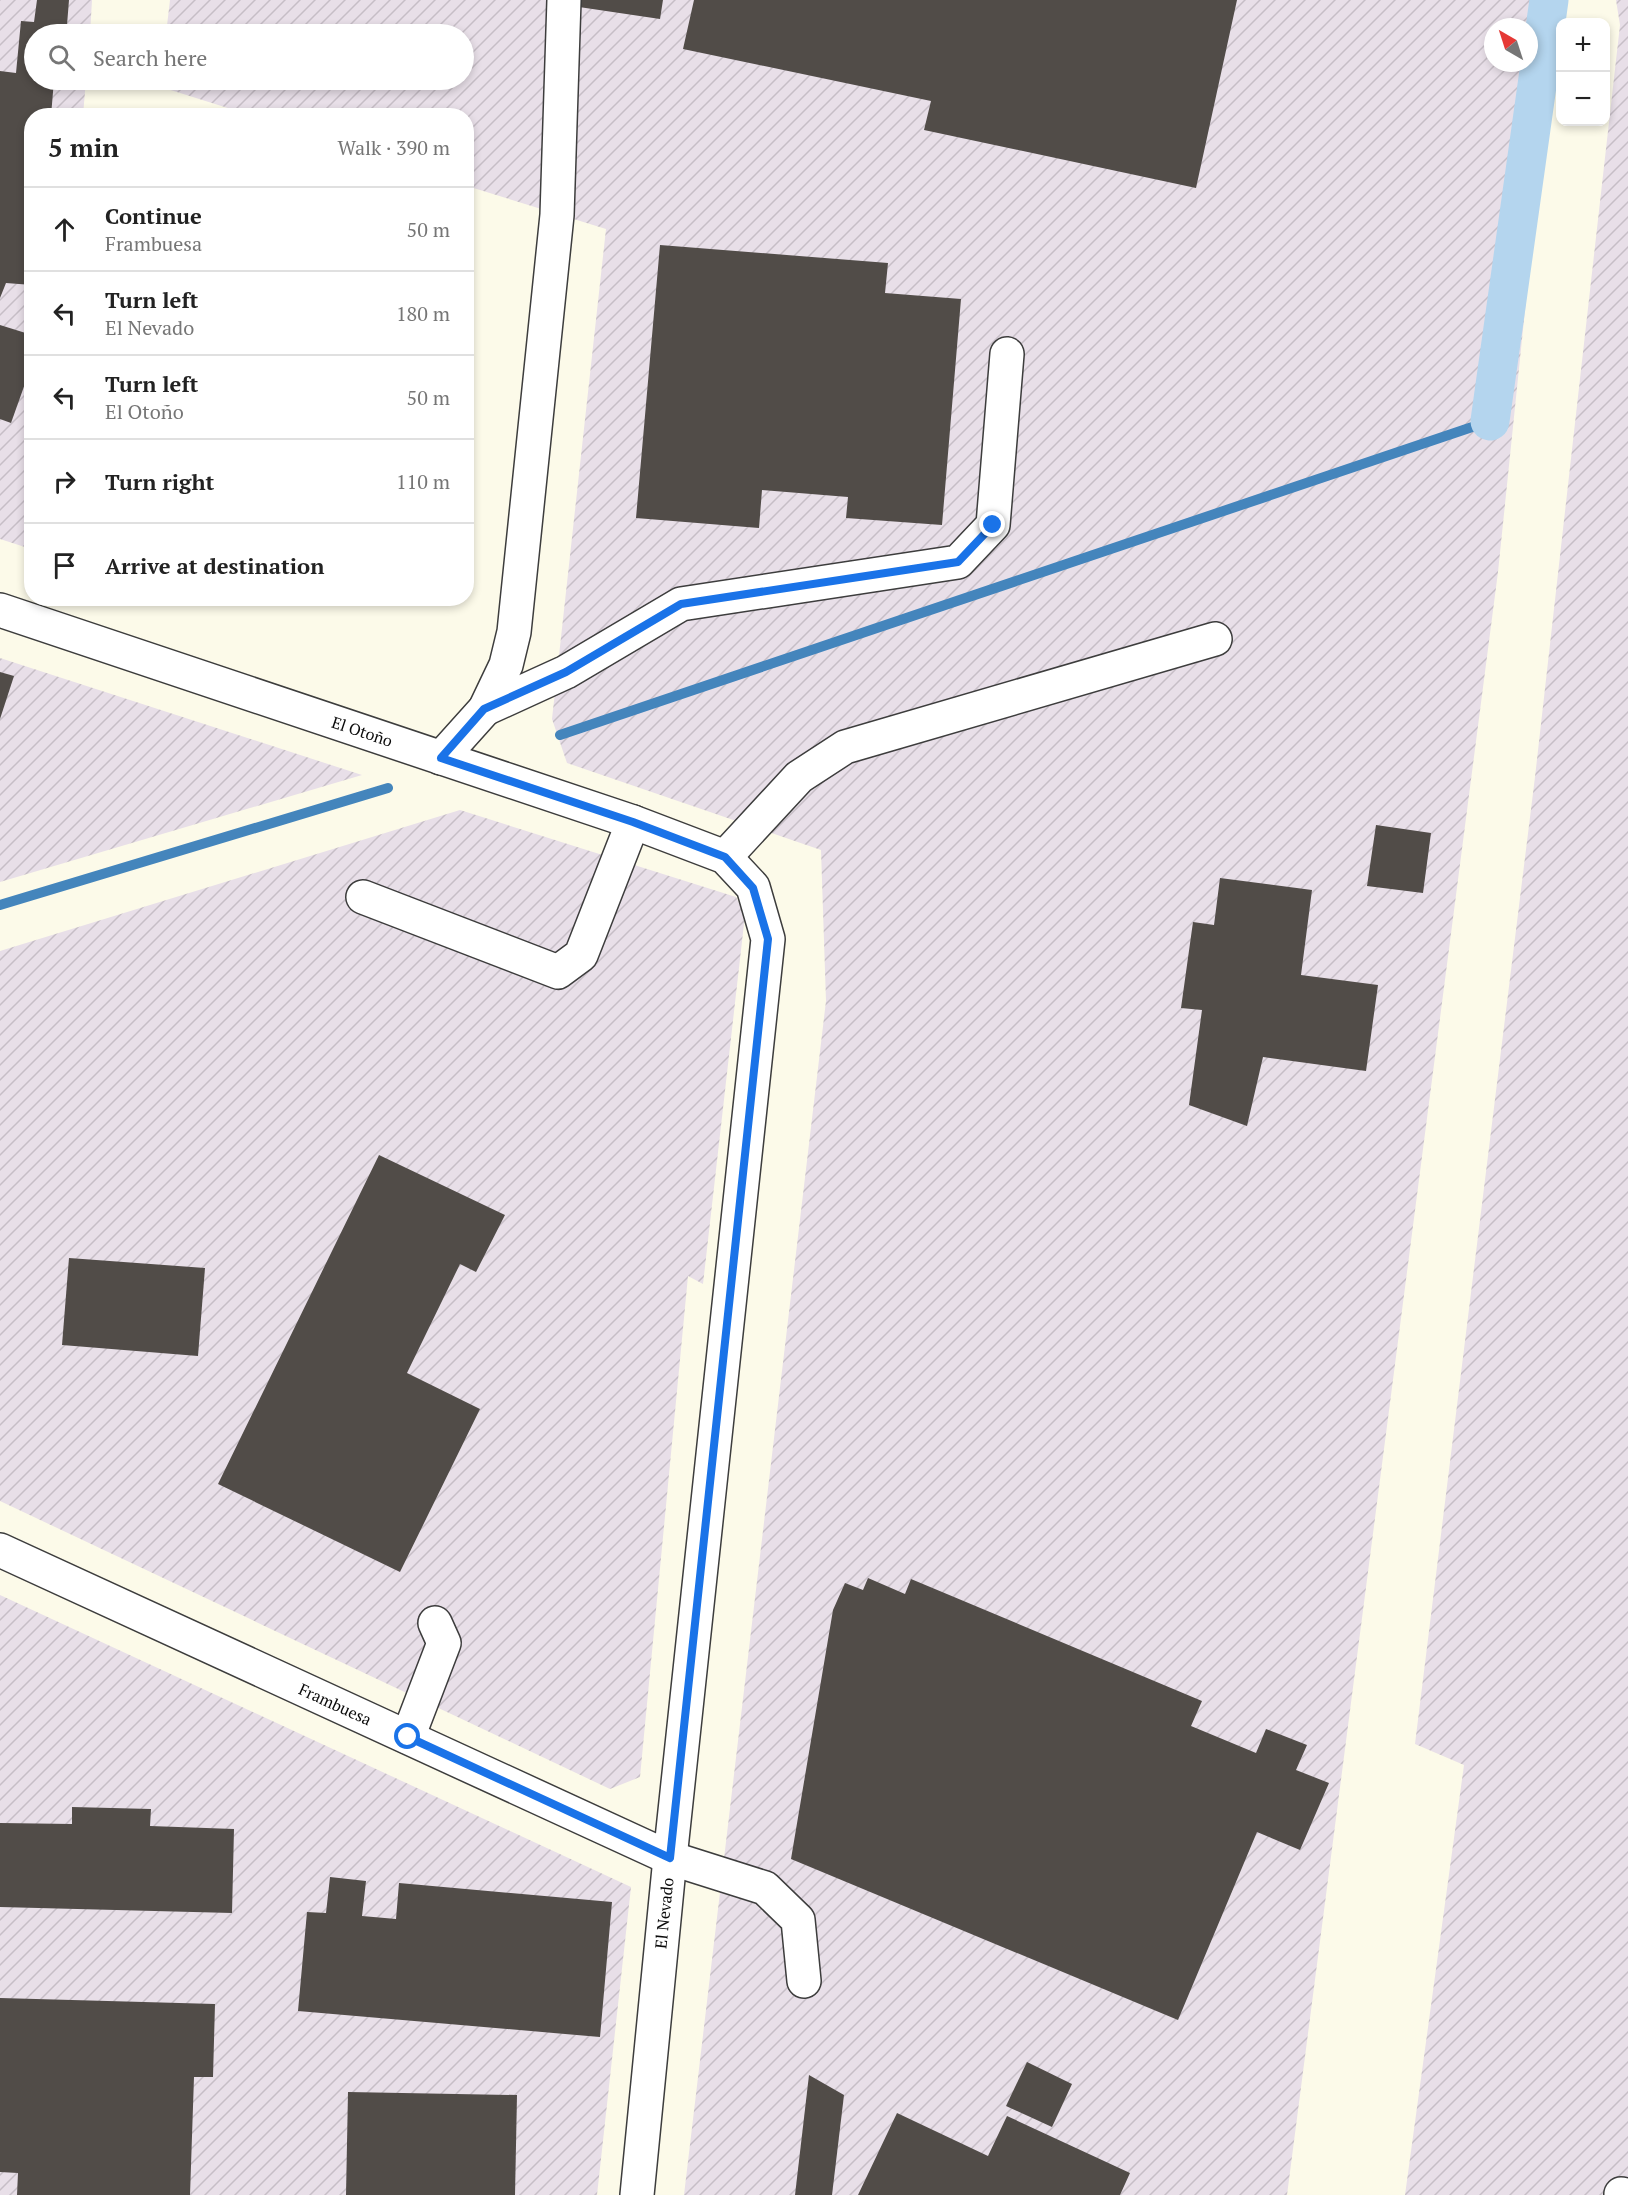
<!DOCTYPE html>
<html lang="en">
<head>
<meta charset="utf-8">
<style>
  body { margin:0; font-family:"PT Serif",serif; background:#f6f6f6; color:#222 }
  .controls { position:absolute; right:18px; top:18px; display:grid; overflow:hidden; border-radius:12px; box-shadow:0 3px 9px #0003 }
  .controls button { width:54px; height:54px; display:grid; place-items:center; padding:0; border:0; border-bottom:2px solid #e0e0e0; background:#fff; color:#222; font:30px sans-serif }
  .compass { position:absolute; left:1484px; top:18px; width:54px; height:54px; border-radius:50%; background:#fff; box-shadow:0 3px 9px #0003; rotate:321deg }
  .stop { position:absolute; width:18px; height:18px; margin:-14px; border:4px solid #1a73e8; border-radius:50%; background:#fff }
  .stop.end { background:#1a73e8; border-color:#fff; box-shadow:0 2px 6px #0008 }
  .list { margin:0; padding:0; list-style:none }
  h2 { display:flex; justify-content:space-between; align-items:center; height:78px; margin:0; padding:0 24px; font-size:26px }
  h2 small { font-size:20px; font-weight:400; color:#767676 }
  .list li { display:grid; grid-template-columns:39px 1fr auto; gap:18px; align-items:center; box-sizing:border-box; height:84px; padding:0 24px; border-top:2px solid #e0e0e0 }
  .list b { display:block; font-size:22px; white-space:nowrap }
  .list p { margin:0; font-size:20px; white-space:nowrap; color:#767676 }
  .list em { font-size:20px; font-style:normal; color:#767676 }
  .icon { flex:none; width:33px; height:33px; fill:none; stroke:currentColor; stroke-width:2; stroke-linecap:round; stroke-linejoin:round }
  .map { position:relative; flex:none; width:1628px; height:2195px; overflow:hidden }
  .search { position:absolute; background:#fff; box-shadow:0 3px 9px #0003; left:24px; top:24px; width:450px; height:66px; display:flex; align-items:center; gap:15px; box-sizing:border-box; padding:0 21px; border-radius:33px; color:#767676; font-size:22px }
  .panel { position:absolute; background:#fff; box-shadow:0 3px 9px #0003; left:24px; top:108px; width:450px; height:498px; border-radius:24px }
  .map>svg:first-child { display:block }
</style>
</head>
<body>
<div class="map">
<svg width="1628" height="2195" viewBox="0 0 1628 2195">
  <defs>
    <pattern id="industrial-furrows" width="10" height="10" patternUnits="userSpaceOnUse" patternTransform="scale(1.5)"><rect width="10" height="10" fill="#e8dfe8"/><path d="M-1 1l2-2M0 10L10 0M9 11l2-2" fill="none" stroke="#c6bec6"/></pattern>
  </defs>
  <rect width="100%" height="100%" fill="#fcfae9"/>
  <!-- industrial -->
  <g fill="url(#industrial-furrows)" fill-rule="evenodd">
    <path d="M0,0H92L90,34H34V80H86L83,115L32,116L31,549L0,539Z"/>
    <path d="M170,0H1557L1498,572L1287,2195H684L826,1001L821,850L567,763L552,719L606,229L467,186L466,116L250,115L161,87V80H464V34H166ZM1493,27H1529V63H1493Z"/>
    <path d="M1616,0H1628V2195H1405L1464,1765L1415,1744L1535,777L1620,25Z"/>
    <path d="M0,658L362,775L0,882Z"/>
    <path d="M460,810L736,897L745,915L703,1284L688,1276L640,1777L610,1789L0,1501V951Z"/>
    <path d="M0,1595L631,1887L597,2195H0Z"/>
  </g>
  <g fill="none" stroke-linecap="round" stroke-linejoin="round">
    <!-- stream -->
    <g stroke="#4485bc" stroke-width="10">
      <path d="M560,735L1490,421"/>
      <path d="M0,905L388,788"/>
    </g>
    <!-- canal -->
    <path stroke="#b4d5ee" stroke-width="39" d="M1490,421L1549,0"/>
  </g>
  <!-- building -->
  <g fill="#514c48">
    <path d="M37,0H69L67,25H59L58,34H34V80H54L51,116H32V285L6,283L0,298V71L16,73L21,21L34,22Z"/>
    <path d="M580,0H663L660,19L579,7Z"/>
    <path d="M694,0H1237L1196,188L924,130L931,101L683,49Z"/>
    <path d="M660,245L888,263L885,293L961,299L942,525L846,518L848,497L762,490L759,528L636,518Z"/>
    <path d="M0,325L32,335V364L11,423L0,419Z"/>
    <path d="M0,672L14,676L0,719Z"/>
    <path d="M1376,825L1431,833L1423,893L1367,886Z"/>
    <path d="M1220,878L1312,890L1301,975L1378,985L1366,1071L1263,1057L1247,1126L1189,1105L1202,1010L1181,1008L1193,922L1214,925Z"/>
    <path d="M379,1155L505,1215L476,1272L460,1264L407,1373L480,1409L400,1572L218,1484Z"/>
    <path d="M69,1258L205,1268L198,1356L62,1345Z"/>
    <path d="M868,1578L905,1594L911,1579L1202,1701L1191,1726L1256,1753L1266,1729L1307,1745L1296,1770L1329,1783L1300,1850L1257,1832L1178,2020L791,1859L833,1610L845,1583L863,1590Z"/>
    <path d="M72,1807L151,1809L150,1826L234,1829L232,1913L0,1907V1823L72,1824Z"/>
    <path d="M330,1877L366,1881L362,1916L396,1919L399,1883L612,1902L600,2037L298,2011L307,1912L326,1913Z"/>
    <path d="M0,1998L215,2004L213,2077H194L190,2195H17L18,2173L0,2172Z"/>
    <path d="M1027,2062L1072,2084L1052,2127L1006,2106Z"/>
    <path d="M809,2075L844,2095L832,2195H795Z"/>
    <path d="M348,2092L517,2095L515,2195H346Z"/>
    <path d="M897,2113L988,2156L1007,2116L1130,2173L1120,2195H858Z"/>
  </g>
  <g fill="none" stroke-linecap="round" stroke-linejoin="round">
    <defs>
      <g id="minor">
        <path id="s1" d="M0,610L633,822L725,857L753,887L768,939L670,1858L637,2195"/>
        <path d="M485,709L566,672L681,604L958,562L993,525L1007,354"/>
        <path d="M441,758L485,709L506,665L514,632L557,215L564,0"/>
        <path d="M725,857L799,777L845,747L1215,639"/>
        <path d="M363,897L558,972L581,955L633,822"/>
        <path id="s2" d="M0,1550L670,1858L765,1888L798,1920L804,1981"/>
        <path d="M408,1737L444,1643L435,1623"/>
        <path d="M1621,2194L1626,2195"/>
      </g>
    </defs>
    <!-- minor casing -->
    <use href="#minor" stroke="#3d3d3d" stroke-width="36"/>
    <!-- minor -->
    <use href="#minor" stroke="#fff" stroke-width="33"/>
  </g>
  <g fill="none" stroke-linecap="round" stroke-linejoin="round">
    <!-- route -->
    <path stroke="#1a73e8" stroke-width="8" d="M408,1737L670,1858L768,939L753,888L725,857L633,822L441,758L484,709L566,672L681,604L958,562L993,525"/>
  </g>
  <g text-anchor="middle" stroke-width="6" stroke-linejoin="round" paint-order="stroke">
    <!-- street labels -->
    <g font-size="16" fill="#0a0a0a" stroke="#fff">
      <text dy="6" stroke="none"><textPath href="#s1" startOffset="382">El Otoño</textPath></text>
      <text dy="6" stroke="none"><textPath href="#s2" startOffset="369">Frambuesa</textPath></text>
      <text transform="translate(664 1913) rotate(-84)" y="6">El Nevado</text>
    </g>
  </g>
</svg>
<div class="controls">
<button>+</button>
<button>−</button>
</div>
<svg class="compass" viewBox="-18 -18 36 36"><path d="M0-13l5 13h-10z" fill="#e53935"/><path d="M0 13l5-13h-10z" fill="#767676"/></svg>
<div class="stop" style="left:408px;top:1737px"></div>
<div class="stop end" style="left:993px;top:525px"></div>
<div class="search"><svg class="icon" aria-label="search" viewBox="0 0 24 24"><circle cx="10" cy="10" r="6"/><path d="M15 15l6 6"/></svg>Search here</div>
<section class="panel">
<h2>5 min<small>Walk · 390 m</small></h2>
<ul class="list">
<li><svg class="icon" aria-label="ahead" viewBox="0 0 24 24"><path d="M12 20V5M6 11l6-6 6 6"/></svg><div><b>Continue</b><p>Frambuesa</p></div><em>50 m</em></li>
<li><svg class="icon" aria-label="left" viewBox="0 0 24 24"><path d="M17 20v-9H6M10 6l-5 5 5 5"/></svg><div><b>Turn left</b><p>El Nevado</p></div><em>180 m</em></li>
<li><svg class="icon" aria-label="left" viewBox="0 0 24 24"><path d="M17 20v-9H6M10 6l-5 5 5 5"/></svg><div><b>Turn left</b><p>El Otoño</p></div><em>50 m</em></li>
<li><svg class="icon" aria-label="right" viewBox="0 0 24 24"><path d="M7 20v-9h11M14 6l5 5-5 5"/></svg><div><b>Turn right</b></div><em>110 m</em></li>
<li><svg class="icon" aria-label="arrive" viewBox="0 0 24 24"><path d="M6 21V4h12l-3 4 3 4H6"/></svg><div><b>Arrive at destination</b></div></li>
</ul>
</section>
</div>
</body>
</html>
